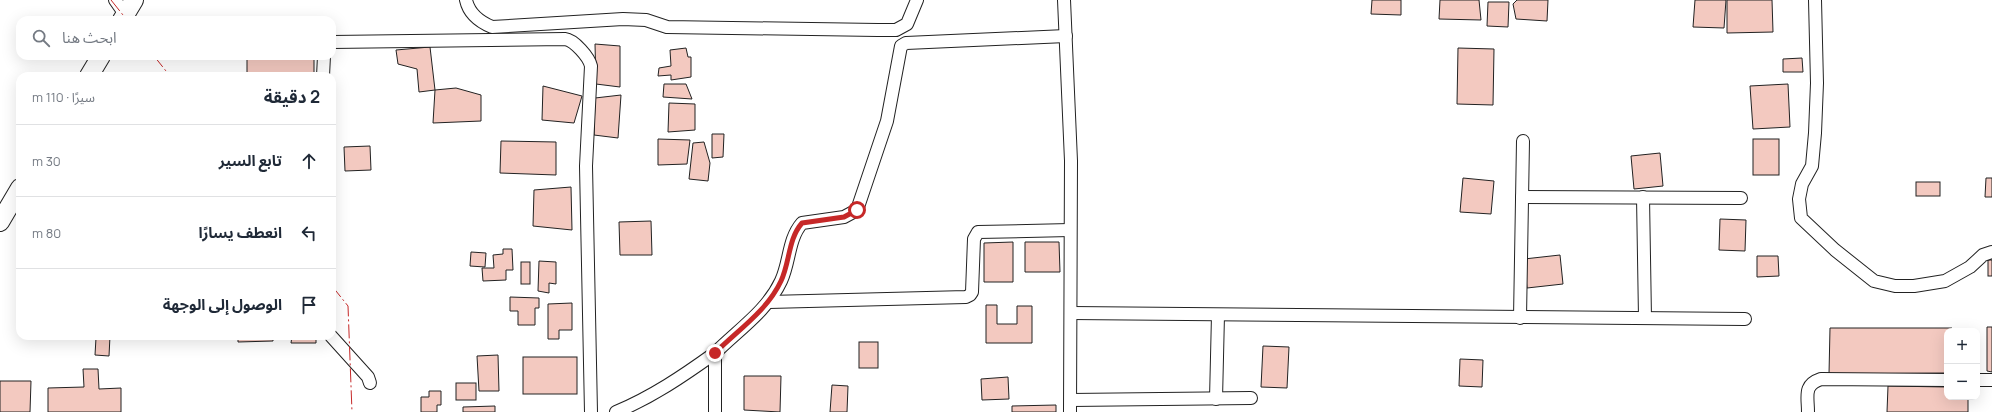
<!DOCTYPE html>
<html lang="ar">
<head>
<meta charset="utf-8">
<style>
  body { margin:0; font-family:Manrope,"Noto Sans Arabic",sans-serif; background:#f2f2f3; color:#1f2937; direction:rtl }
  .controls { position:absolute; right:12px; bottom:12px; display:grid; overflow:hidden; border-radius:8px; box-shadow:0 4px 16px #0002 }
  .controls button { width:36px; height:36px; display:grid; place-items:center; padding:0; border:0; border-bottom:1px solid #e0e1e3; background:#fff; color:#1f2937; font:20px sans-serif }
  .stop { position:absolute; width:12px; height:12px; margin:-9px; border:3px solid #c62828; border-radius:50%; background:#fff }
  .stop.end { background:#c62828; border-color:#fff; box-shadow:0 1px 4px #0008 }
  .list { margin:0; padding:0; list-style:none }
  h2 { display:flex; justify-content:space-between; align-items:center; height:52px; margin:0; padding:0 16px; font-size:17px }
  h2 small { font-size:13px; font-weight:400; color:#747a83 }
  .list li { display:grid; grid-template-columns:26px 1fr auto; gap:12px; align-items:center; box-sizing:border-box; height:72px; padding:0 16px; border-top:1px solid #e0e1e3 }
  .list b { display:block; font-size:15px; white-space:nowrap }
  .list em { font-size:13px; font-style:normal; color:#747a83 }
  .icon { flex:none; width:22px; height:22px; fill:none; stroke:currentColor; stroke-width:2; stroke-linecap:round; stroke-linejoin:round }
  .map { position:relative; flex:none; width:1992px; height:412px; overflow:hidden; direction:ltr }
  .search { position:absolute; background:#fff; box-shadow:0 4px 16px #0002; left:16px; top:16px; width:320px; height:44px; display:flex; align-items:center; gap:10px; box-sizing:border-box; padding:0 14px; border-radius:12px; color:#747a83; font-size:15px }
  .panel { position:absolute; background:#fff; box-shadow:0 4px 16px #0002; left:16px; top:72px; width:320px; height:268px; border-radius:12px; direction:rtl }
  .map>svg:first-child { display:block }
</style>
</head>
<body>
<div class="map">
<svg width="1992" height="412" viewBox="0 0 1992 412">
  <rect width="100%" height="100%" fill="#fff"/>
  <!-- building -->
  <g fill="#f3c9c0" stroke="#222">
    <path d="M1372,0H1401V15L1371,14Z"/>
    <path d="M1440,0H1479L1481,20L1439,19Z"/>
    <path d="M1517,0H1548L1547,21L1516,19L1513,4Z"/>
    <path d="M1695,0H1726L1724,28L1693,27Z"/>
    <path d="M1727,0H1772L1773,32L1727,33Z"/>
    <path d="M1488,2H1509L1508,27L1487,26Z"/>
    <path d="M595,44L620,46V87L596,84Z"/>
    <path d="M430,47L435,90L419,92L417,69L398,64L396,50Z"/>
    <path d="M686,48L688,57H691V77L671,80V75L658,76L659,68L671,66L670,50Z"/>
    <path d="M1458,48L1494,49L1493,105L1457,104Z"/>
    <rect x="247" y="56" width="67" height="20"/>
    <path d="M1802,58L1803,72H1783V59Z"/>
    <path d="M664,84H686L692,99L663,97Z"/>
    <path d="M1788,84L1790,127L1753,129L1750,86Z"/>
    <path d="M543,86L582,96L574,123L542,120Z"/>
    <path d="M456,88L481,95V121L433,123L435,90Z"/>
    <path d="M621,95L618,138L594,135L595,98Z"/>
    <path d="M669,103L695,104V130L668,132Z"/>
    <path d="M712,134H724L723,157L712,158Z"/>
    <path d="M658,139L690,140L687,164L658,165Z"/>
    <rect x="1753" y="139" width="26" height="36"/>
    <path d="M501,141L556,142V175L500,173Z"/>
    <path d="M704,142L710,163L708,181L689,179L693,143Z"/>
    <path d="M370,146L371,170L345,171L344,147Z"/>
    <path d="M1660,153L1663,186L1634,189L1631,156Z"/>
    <path d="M1463,178L1494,181L1491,214L1460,212Z"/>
    <path d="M1986,178H1992V197H1985Z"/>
    <rect x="1916" y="182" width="24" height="14"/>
    <path d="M571,187L572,230L533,226L534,190Z"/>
    <path d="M1720,219L1746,220L1745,251L1719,250Z"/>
    <path d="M651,221L652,255H620L619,222Z"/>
    <path d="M1013,242V282H984V243Z"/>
    <path d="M1025,242H1059L1060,272H1025Z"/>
    <path d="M503,249H512L513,270H506V280L483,281L482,268H494L493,255L503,254Z"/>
    <path d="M471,252L486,253L485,267L470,266Z"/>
    <path d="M1560,255L1563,284L1527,288L1524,259Z"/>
    <path d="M1757,256H1778L1779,276L1757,277Z"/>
    <rect x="1988" y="260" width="4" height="16"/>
    <path d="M539,261L556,262V284L549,283V293L538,291Z"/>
    <rect x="521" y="262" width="9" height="22"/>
    <path d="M510,297L539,298V308H535V325H518V311H510Z"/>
    <path d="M572,303V330H559V339H548V304Z"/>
    <path d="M986,305H997V324H1017V306H1032V343H986Z"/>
    <path d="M1987,327H1992V372L1987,371Z"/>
    <path d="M1830,328H1952V331H1947V373L1829,374Z"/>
    <path d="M84,336H110L109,356L95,355L96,338H84Z"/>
    <rect x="203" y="336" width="12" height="3"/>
    <path d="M238,336H273V341L238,342Z"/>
    <path d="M292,336H316V343H291Z"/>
    <rect x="859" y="342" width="19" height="26"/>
    <path d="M1263,346L1289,347L1287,388L1261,387Z"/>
    <path d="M498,355L499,391H479L477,356Z"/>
    <rect x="523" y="357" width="54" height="37"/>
    <path d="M1460,359L1483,360L1482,387L1459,386Z"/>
    <path d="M83,369H98L99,389L121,388V412H48V388L84,387Z"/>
    <path d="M744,376H781L780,412L744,410Z"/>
    <path d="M1008,377L1009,399L982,400L981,379Z"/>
    <path d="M0,381H31L30,412H0Z"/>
    <rect x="456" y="383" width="20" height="17"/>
    <path d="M832,385L848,386L847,412H830Z"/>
    <path d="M1888,386L1947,387V397H1968V412H1887Z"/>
    <path d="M429,391H441V405H437V412H421V397H429Z"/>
    <path d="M1056,405V412H1012V406Z"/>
    <path d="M495,406V412H463V407Z"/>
  </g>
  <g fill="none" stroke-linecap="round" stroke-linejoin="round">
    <defs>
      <g id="street">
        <path d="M115,0L129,20"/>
        <path d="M466,0C469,14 480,22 492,27L623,19L646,20L667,27L878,30H896L907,24L917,0"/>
        <path d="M1064,0L1071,161L1070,412"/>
        <path d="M1815,0L1817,83L1815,133L1812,166L1802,184L1799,199L1801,218L1835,250L1874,281L1895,286H1914L1945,281L1970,267L1983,255L1992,252"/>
        <path d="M332,42L565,39C574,40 589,57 591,66L586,166L591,412"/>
        <path d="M323,76L324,56"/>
        <path d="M1522,197L1741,198"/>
        <path d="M1643,197L1645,318"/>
        <path d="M769,302L966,297L970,295L972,292L974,239L978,232L1070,230"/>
        <path d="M1071,313L1745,319"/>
        <path d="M1520,318L1523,141"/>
        <path d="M331,336L368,377L370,383"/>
        <path d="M1977,380H1992"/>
        <path d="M1216,399L1218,315"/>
        <path d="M1071,400L1251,398"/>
        <path d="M616,412C652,397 683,376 715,353"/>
        <path d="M715,412V353C738,330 767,311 781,281C790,262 788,239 802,223L844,217L857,210L887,121L901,46L906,43L1066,36"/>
        <path d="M1808,412C1808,396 1803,385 1821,379L1947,380"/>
      </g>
      <g id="secondary">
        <path d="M122,20L134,0"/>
        <path d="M89,76L101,56"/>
        <path d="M0,222L20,188"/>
      </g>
    </defs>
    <!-- street casing -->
    <use href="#street" stroke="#222" stroke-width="14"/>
    <!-- secondary casing -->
    <use href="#secondary" stroke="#222" stroke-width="20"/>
    <!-- street -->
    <use href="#street" stroke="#fff" stroke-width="12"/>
    <!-- secondary -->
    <use href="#secondary" stroke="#fff" stroke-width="18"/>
    <!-- power -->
    <g stroke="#c62828" stroke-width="1" stroke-dasharray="14 3 2 3" stroke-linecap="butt">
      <path d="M111,0L127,20"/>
      <path d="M154,56L170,76"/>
      <path d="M332,286L348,306L352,412"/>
    </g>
  </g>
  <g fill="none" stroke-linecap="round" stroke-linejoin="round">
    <!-- route -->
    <path stroke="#c62828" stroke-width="5" d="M715,353C738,330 767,311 781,281C790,262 788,239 802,223L844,217L857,210"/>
  </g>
</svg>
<div class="controls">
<button>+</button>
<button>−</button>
</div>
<div class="stop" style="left:857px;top:210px"></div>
<div class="stop end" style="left:715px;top:353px"></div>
<div class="search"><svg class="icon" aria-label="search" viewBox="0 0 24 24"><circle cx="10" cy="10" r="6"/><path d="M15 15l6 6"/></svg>ابحث هنا</div>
<section class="panel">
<h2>2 دقيقة<small>سيرًا · 110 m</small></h2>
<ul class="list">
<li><svg class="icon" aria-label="ahead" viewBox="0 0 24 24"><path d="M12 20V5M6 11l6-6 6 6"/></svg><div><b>تابع السير</b></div><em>30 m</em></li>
<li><svg class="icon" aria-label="left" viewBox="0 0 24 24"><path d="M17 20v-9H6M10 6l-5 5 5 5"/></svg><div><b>انعطف يسارًا</b></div><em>80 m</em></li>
<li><svg class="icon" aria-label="arrive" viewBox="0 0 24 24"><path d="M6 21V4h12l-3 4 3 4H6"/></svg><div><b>الوصول إلى الوجهة</b></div></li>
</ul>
</section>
</div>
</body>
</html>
